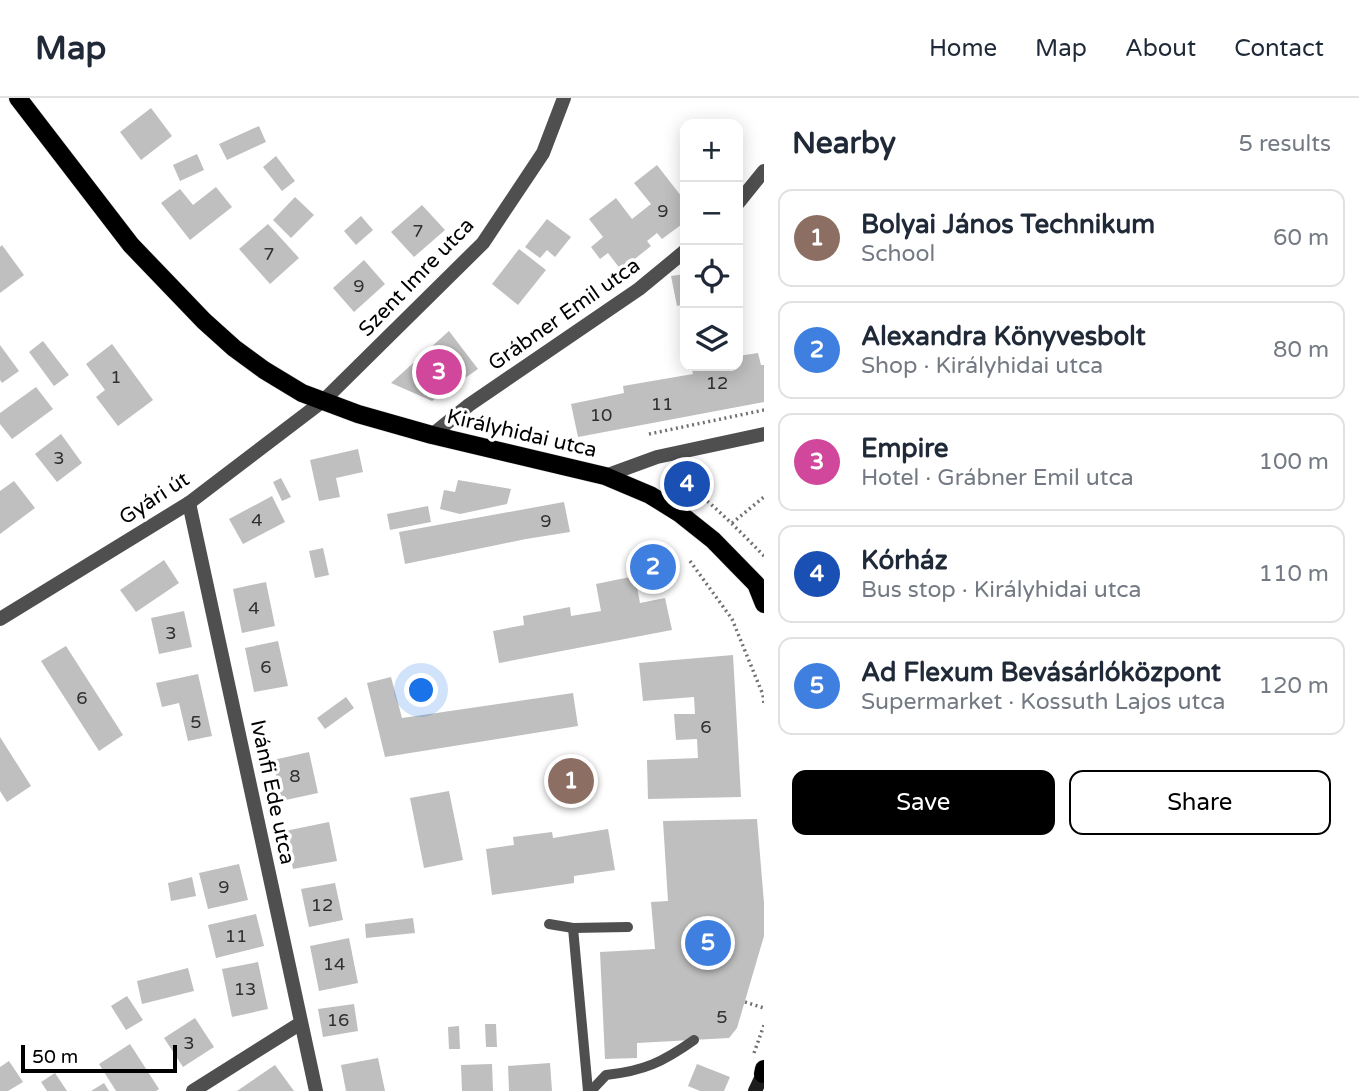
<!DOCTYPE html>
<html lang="en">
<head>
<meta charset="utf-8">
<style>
  body { margin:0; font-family:"Varela Round",sans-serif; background:#f6f6f7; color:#1f2937 }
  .controls { position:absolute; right:21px; top:21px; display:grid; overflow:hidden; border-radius:14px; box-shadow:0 4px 18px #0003 }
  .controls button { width:63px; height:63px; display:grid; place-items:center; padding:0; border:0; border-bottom:2px solid #e0e1e3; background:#fff; color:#1f2937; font:35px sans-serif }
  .scale { position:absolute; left:21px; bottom:18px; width:156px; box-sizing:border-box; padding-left:7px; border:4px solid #000; border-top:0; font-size:19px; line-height:24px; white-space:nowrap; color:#000; -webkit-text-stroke:5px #fff; paint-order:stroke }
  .you { position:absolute; left:422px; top:593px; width:24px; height:24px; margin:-18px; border:5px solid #fff; border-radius:50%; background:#1a73e8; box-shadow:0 0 0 10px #1a73e833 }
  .badge { display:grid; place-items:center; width:46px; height:46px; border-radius:50%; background:#000; color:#fff; font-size:23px; font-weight:700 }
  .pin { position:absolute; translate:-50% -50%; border:4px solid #fff; box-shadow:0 2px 7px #0006 }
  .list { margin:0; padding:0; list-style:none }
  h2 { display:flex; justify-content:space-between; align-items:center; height:91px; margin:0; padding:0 28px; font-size:30px }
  h2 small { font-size:23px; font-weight:400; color:#747a83 }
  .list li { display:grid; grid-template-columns:46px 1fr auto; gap:21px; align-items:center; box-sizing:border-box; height:98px; margin:0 14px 14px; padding:0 14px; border:2px solid #e0e1e3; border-radius:14px }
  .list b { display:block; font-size:26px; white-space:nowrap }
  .list p { margin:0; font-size:23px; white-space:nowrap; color:#747a83 }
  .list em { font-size:23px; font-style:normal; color:#747a83 }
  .actions { display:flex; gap:14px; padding:21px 28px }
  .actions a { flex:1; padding:16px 0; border:2px solid #000; border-radius:14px; text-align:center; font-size:24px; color:#000 }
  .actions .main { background:#000; color:#fff }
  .icon { flex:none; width:38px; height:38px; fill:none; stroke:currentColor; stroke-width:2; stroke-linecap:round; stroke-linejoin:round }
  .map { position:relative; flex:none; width:764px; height:993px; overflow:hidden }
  header { display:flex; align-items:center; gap:42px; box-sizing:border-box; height:98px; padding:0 35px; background:#fff; border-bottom:2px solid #e0e1e3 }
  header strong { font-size:33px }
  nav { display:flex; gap:38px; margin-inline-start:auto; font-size:24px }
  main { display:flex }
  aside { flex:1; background:#fff }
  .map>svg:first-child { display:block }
</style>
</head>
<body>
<header>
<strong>Map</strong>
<nav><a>Home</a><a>Map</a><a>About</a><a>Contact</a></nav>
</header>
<main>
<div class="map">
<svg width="764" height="993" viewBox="0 0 764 993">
  <rect width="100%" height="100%" fill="#fff"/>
  <!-- building -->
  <g fill="#bfbfbf">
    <path d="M151,10L172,38L141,62L120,34Z"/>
    <path d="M259,28L266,44L227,62L219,46Z"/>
    <path d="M197,56L204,72L180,83L173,67Z"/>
    <path d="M276,58L295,83L282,93L263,69Z"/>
    <path d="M657,67L685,103V124L662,141L657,135L647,143L651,148L621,172L608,155L600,161L591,149L603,139L589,121L616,100L632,121L651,106L634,85Z"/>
    <path d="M216,89L232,109L190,142L161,105L180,91L193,107Z"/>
    <path d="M295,99L314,117L291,140L273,122Z"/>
    <path d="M422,107L445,132L414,159L391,134Z"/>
    <path d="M361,118L373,132L356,147L344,133Z"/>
    <path d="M547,121L571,139L555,159L547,152L540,160L525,149Z"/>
    <path d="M268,126L299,160L270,186L239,151Z"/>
    <path d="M2,147L24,177L0,195V149Z"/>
    <path d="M519,151L546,172L518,207L492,186Z"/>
    <path d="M364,162L385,186L354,214L333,190Z"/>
    <path d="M685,176V206L677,208L671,178Z"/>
    <path d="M449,233L478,271L432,303L391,285Z"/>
    <path d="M43,243L69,277L54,288L29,254Z"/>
    <path d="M112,246L153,302L118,328L96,299L105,292L86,266Z"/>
    <path d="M0,247L19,273L2,285L0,282Z"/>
    <path d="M758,255L761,267H764V304L578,339L571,306L624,295L623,288L693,276L691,268H738V258Z"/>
    <path d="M36,289L53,311L12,341L0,326V315Z"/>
    <path d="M61,336L82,365L57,384L35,356Z"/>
    <path d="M358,351L363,374L336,380L340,399L319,403L310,362Z"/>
    <path d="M281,380L291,399L282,403L273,384Z"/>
    <path d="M458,382L511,391L507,406L460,416L440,411L444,392L455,394Z"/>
    <path d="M14,383L35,410L0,436V393Z"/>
    <path d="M272,398L285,424L243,446L229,421Z"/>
    <path d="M564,404L570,434L526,441L405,466L399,434Z"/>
    <path d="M428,408L431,424L390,432L387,416Z"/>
    <path d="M323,450L329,477L315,480L309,453Z"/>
    <path d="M164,462L179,485L136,514L120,492Z"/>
    <path d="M635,478L640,505L665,500L672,532L499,565L493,533L524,527L523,518L570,509L571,518L601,513L596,486Z"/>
    <path d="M266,484L275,528L242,535L233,491Z"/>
    <path d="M184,513L192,549L159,556L151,520Z"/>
    <path d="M278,543L288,588L254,594L245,550Z"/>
    <path d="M66,548L123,637L99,653L41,563Z"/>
    <path d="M733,557L741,699L648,701L647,662L698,660L697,641L676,642L674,616H695L694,599L643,603L639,565Z"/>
    <path d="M198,576L212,638L188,643L179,605L162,609L156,585Z"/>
    <path d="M391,579L402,620L573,595L578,628L385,659L367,585Z"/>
    <path d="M346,599L354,610L325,631L317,620Z"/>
    <path d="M0,639L31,688L7,704L0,693Z"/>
    <path d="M309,654L318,695L281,703L273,662Z"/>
    <path d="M449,693L463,762L424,770L410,700Z"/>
    <path d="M757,721L764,805V838L737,930L729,940L637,945V960L605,961L600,854L655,851L651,804L668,803L663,723Z"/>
    <path d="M329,724L337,763L293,771L285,733Z"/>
    <path d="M608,731L615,772L574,778V785L492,797L486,751L514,747L513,739L552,734L553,740Z"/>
    <path d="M239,766L248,802L208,811L199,775Z"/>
    <path d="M192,779L196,798L171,803L168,785Z"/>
    <path d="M335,785L343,822L309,829L301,791Z"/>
    <path d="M256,816L264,848L216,860L208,827Z"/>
    <path d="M413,820L415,835L366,840L365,826Z"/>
    <path d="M349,840L358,885L319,893L310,848Z"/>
    <path d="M258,864L268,911L232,919L222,871Z"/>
    <path d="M188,870L194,893L142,906L137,883Z"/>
    <path d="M127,898L143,922L126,932L111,908Z"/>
    <path d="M354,906L358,933L323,939L318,911Z"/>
    <path d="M195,920L214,949L183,969L164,940Z"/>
    <path d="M485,926H496L497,949H486Z"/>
    <path d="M459,928L460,951H449L448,929Z"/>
    <path d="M130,946L159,991L156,993H116L99,966Z"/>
    <path d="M378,960L385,993H346L341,967Z"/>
    <path d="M9,963L23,984L8,993H0V969Z"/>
    <path d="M550,965L552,993H509L508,968Z"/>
    <path d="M492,966L493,993H462L461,967Z"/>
    <path d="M697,966L730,979L724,993H700L688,988Z"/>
    <path d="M275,967L294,993H237Z"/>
    <path d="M55,975L67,993H47L41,984Z"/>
    <path d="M104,985L109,993H91Z"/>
  </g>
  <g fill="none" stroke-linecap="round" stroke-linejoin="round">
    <defs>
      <g id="primary">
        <path d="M18,0L131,147L204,223L234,250L264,272L302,295L358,316L432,337L605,378L650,397L679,415L713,442L756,486L764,506"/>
        <path d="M763,976L764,971"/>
      </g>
    </defs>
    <!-- primary casing -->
    <use href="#primary" stroke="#dbdbdb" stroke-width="19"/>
    <!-- path -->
    <g stroke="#717171" stroke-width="3.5" stroke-dasharray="2 3.5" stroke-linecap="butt">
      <path d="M649,336L764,312"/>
      <path d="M668,373C704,397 734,427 764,458"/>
      <path d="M732,425L764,399"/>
      <path d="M690,463L732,521L763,597L764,606"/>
      <path d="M745,904L764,910"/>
      <path d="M754,955L764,927"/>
    </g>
    <!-- service -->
    <g stroke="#4f4f4f" stroke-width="10">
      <path d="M549,826L573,830L628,829"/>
      <path d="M573,830L588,993"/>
      <path d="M591,993L606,977C644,973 663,964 694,942"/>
    </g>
    <!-- minor -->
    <g stroke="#4f4f4f" stroke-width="14">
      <path d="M738,105L764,73"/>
      <path d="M323,303L483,145L543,55L564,0"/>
      <path d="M432,337L469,307L639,191L685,153"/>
      <path d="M605,378L657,359L764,336"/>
      <path d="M189,405L316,993"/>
      <path d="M193,993L301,925"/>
    </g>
    <!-- tertiary -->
    <path stroke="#4f4f4f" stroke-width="14" d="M0,521L189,405L323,303"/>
    <!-- secondary -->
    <path stroke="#1c1c1c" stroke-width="14" d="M755,993L764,974"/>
    <!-- primary -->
    <use href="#primary" stroke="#000" stroke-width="18"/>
  </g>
  <g text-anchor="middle" stroke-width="7" stroke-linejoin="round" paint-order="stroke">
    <!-- number labels -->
    <g font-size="18" fill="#303030">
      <text x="663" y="119">9</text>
      <text x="418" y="139">7</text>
      <text x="269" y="162">7</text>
      <text x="359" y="194">9</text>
      <text x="116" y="285">1</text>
      <text x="717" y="291">12</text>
      <text x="662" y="312">11</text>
      <text x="601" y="323">10</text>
      <text x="59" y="366">3</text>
      <text x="257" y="428">4</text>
      <text x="546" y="429">9</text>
      <text x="254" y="516">4</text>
      <text x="171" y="541">3</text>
      <text x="266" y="575">6</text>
      <text x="82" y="606">6</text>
      <text x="196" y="630">5</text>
      <text x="706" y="635">6</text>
      <text x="295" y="684">8</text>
      <text x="224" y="795">9</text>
      <text x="322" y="813">12</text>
      <text x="236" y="844">11</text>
      <text x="334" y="872">14</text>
      <text x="245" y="897">13</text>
      <text x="722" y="925">5</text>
      <text x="338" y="928">16</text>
      <text x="189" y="951">3</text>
    </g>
    <!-- street labels -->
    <g font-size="21" fill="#000" stroke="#fff">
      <text transform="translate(416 179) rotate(-46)" y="7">Szent Imre utca</text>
      <text transform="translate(564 216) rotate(-35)" y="7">Grábner Emil utca</text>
      <text transform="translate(522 335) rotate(13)" y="7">Királyhidai utca</text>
      <text transform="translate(154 400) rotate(-33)" y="7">Gyári út</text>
      <text transform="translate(273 694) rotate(78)" y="7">Ivánfi Ede utca</text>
    </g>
  </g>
</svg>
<div class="controls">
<button>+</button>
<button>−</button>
<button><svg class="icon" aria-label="locate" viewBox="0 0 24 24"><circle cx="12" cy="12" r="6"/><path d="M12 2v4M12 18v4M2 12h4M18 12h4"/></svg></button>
<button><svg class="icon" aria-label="layers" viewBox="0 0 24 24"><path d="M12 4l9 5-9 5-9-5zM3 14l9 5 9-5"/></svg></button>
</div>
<div class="scale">50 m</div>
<div class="you"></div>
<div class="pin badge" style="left:571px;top:683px;background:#8d6e63">1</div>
<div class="pin badge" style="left:653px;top:469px;background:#3f7fe0">2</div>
<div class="pin badge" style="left:439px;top:274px;background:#d1479c">3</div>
<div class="pin badge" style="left:687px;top:386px;background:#1a4fb4">4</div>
<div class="pin badge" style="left:708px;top:845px;background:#3f7fe0">5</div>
</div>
<aside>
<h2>Nearby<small>5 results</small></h2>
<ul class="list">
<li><span class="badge" style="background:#8d6e63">1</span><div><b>Bolyai János Technikum</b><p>School</p></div><em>60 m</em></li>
<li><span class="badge" style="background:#3f7fe0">2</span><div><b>Alexandra Könyvesbolt</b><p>Shop · Királyhidai utca</p></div><em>80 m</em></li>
<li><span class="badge" style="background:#d1479c">3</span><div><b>Empire</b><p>Hotel · Grábner Emil utca</p></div><em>100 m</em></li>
<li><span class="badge" style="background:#1a4fb4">4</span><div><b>Kórház</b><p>Bus stop · Királyhidai utca</p></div><em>110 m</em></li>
<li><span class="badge" style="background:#3f7fe0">5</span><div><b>Ad Flexum Bevásárlóközpont</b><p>Supermarket · Kossuth Lajos utca</p></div><em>120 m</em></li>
</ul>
<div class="actions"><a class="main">Save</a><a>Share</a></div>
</aside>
</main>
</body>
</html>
